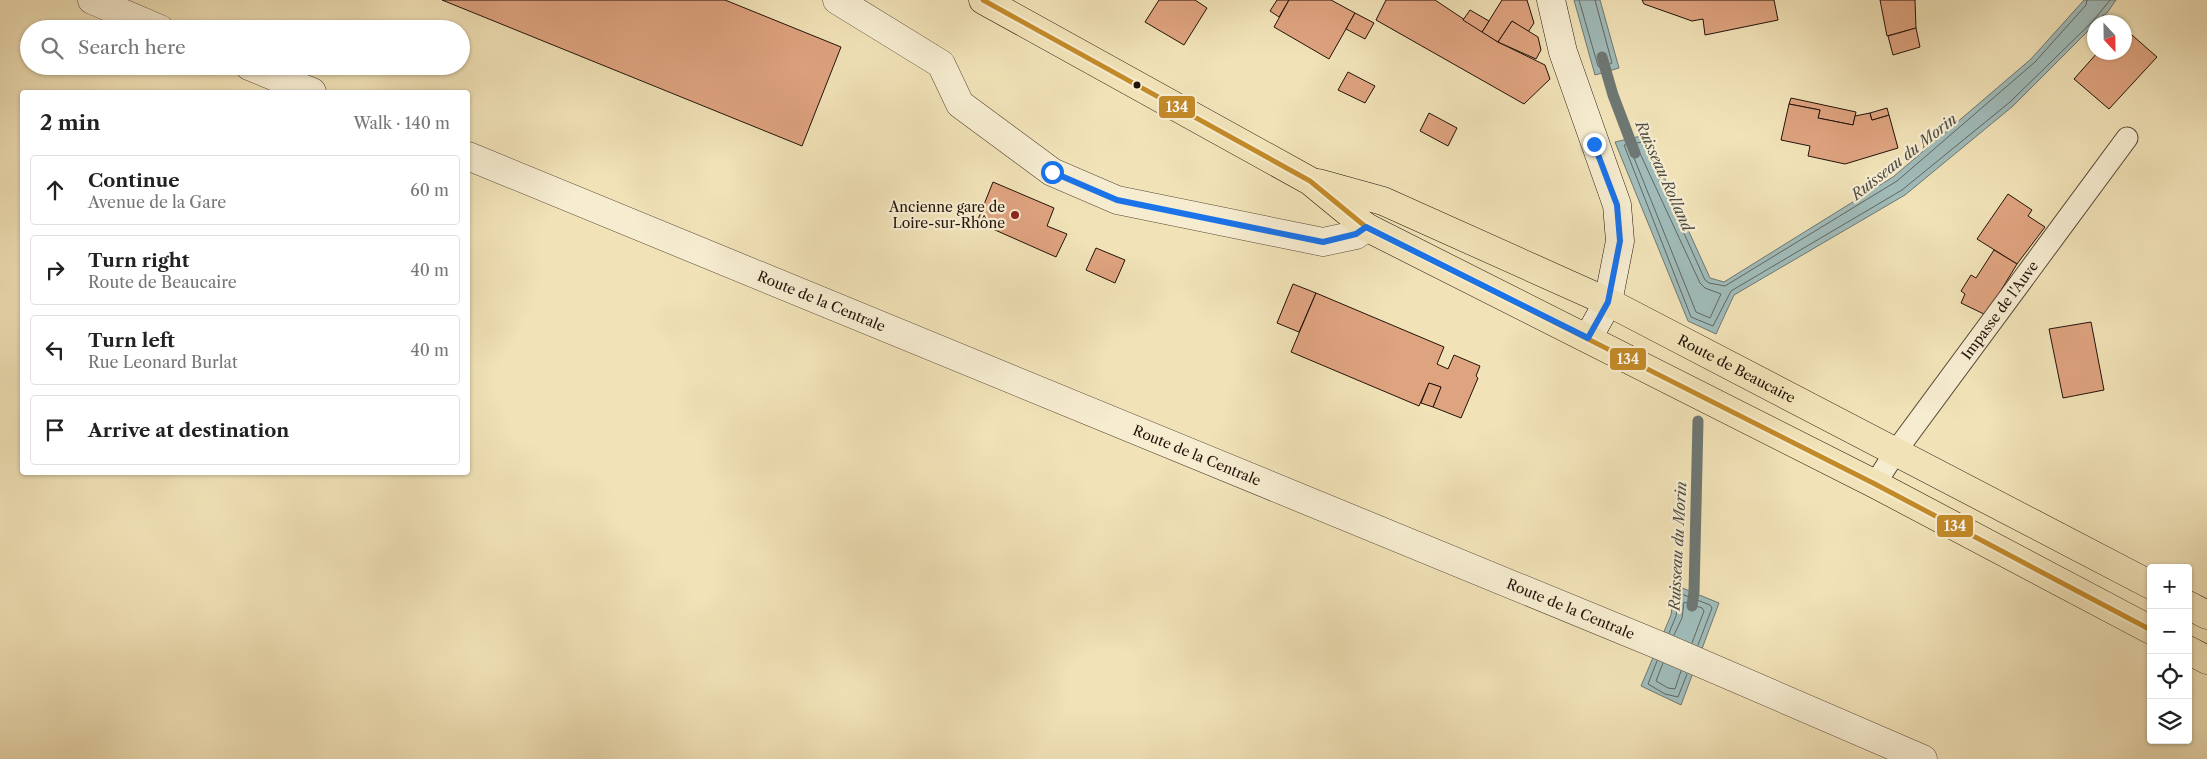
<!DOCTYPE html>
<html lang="en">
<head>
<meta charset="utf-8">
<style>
  body { margin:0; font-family:"Libre Caslon Text",serif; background:#f2f2f2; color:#222 }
  .controls { position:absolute; right:15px; bottom:15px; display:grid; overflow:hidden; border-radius:5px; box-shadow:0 1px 4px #0004 }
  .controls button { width:45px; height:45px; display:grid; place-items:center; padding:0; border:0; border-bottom:1px solid #e0e0e0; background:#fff; color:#222; font:25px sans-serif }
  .compass { position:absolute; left:2087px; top:15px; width:45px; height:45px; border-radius:50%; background:#fff; box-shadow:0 1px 4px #0004; rotate:158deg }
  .stop { position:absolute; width:15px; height:15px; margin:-11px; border:4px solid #1a73e8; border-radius:50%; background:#fff }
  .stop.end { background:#1a73e8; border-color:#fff; box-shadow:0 1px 5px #0008 }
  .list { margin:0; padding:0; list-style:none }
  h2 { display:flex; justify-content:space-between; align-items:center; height:65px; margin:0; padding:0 20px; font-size:21px }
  h2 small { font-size:16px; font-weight:400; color:#767676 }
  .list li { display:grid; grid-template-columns:32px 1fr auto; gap:15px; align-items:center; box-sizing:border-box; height:70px; margin:0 10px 10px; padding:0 10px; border:1px solid #e0e0e0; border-radius:5px }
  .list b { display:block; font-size:19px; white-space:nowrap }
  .list p { margin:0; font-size:16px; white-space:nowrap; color:#767676 }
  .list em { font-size:16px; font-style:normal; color:#767676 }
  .icon { flex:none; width:28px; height:28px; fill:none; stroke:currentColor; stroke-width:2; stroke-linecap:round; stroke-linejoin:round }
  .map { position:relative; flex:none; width:2207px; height:759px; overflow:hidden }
  .search { position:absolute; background:#fff; box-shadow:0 1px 4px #0004; left:20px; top:20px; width:450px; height:55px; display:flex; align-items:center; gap:12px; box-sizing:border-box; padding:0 18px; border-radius:28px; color:#767676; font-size:19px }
  .panel { position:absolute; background:#fff; box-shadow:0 1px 4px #0004; left:20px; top:90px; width:450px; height:385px; border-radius:5px }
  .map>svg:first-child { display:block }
</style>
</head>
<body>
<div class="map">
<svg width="2207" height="759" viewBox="0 0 2207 759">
  <rect width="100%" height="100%" fill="#f1e2b7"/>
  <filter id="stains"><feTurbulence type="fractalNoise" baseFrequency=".004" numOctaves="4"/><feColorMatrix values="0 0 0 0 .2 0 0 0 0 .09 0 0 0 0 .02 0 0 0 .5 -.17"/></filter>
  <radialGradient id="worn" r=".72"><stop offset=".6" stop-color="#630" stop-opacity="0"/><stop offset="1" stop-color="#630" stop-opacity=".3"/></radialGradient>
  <!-- water -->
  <g fill="#a0bbb9" stroke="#6e7773">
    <path d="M1574,0H1600L1619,68L1595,75Z"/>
    <path d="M2084,0H2116L2107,13L2094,22V25L2013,106L1905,195L1734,295L1716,334L1688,321L1615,142L1645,135L1710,278L1724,282L1893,177L2031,59Z"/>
    <path d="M1675,585L1719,603L1681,705L1641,686L1671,615Z"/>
  </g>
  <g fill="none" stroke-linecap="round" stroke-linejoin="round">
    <!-- shore -->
    <g stroke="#616661" stroke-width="1">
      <path d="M1579,0L1598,66L1600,68L1612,63L1595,0"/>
      <path d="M2087,0L2086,5L2035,62L1897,181L1725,286L1709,283L1705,280L1643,142L1624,145L1691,317L1713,326L1731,291L1902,190L2010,102L2093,21L2110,0"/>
      <path d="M1638,149L1700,283L1705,288L1721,294L1710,318L1696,312L1632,153L1633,150Z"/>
      <path d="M1669,633L1676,616L1679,593L1710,605L1712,608L1698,645"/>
      <path d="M1674,635L1682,618L1684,602L1702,608L1704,611L1692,643"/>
      <path d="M1657,661L1648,684L1665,694L1678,697L1687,674"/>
      <path d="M1663,663L1656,681L1668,688L1675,689L1681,671"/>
    </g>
    <!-- stream -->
    <g stroke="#6e7773" stroke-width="11">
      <path d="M1602,57L1613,95L1635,153"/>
      <path d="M1692,606L1694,592L1698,421"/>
    </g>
  </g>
  <!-- building -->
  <g fill="#dea37f" stroke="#221209">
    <path d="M442,0H725L841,47L802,146Z"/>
    <path d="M1159,0H1195L1207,8L1184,45L1145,22Z"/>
    <path d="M1277,0H1289L1279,17L1270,11Z"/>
    <path d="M1289,0H1331L1355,13L1329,59L1274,27Z"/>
    <path d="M1386,0H1435L1498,42L1545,65L1550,79L1524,104L1376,20Z"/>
    <path d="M1502,0H1527L1534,23L1528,32L1512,21L1498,42L1482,32Z"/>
    <path d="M1642,0H1774L1778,20L1705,35L1703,19L1692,21L1644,4Z"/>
    <path d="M1880,0H1915L1916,28L1887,36Z"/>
    <path d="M1470,10L1489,21L1482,32L1463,20Z"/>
    <path d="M1355,13L1374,23L1365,39L1346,29Z"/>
    <path d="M1512,21L1538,37L1541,50L1536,59L1498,42Z"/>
    <path d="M1916,28L1920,47L1893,55L1888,36Z"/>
    <path d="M2124,28L2157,57L2109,109L2074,79L2098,52H2124Z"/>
    <path d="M1348,72L1375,86L1365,103L1338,90Z"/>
    <path d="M1791,98L1856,112L1853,125L1818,118L1820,110L1789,104Z"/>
    <path d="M1789,104L1820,110L1818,118L1853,125L1855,116L1870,113L1872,120L1889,115L1898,148L1845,164L1808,156L1810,146L1781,140Z"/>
    <path d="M1887,108L1889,115L1872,120L1870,113Z"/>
    <path d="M1429,113L1457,128L1448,146L1420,131Z"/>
    <path d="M993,182L1054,208L1047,226L1067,234L1056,257L977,222Z"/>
    <path d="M2008,194L2032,210L2028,216L2045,227L2017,264L1977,239Z"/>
    <path d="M1096,248L1125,260L1115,283L1086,270Z"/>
    <path d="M1994,250L2017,264L1986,315L1961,303L1965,294L1961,291L1971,275L1976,278Z"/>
    <path d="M1293,284L1316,293L1299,332L1277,323Z"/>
    <path d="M1316,293L1444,347L1437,364L1448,369L1454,355L1480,366L1476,376L1478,378L1461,418L1433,407L1441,387L1429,383L1419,406L1291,352Z"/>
    <path d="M2091,322L2104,390L2063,398L2049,329Z"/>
    <path d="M1429,383L1441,387L1433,407L1421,403Z"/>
  </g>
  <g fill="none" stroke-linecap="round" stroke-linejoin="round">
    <defs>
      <g id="lane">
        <path id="s1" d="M1875,484L1896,451L2127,138"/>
      </g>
      <g id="street">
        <path d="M92,0L160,29"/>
        <path d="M837,0L941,64L960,104L1052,172L1117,200L1323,242L1356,235L1366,227"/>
        <path d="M249,66L312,92"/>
        <path id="s2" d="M468,156L1661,646L1923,759"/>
      </g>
      <path id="secondary" d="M1551,0L1563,52L1617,205L1620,241L1608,302L1588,338"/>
      <g id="primary">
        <path d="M983,0L1310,181L1366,227L1875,484L2151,630"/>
        <path id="s3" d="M1318,183L1383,201L1608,302L2151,585"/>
        <path d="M2188,605L2207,615"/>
        <path d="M2188,650L2207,660"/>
      </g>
    </defs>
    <!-- lane casing -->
    <use href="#lane" stroke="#564634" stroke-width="23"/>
    <!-- street casing -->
    <use href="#street" stroke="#564634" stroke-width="29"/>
    <!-- secondary casing -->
    <use href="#secondary" stroke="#221209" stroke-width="29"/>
    <!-- primary casing -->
    <use href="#primary" stroke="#221209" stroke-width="29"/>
    <!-- lane -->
    <use href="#lane" stroke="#f6ecd0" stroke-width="21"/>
    <!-- street -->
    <use href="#street" stroke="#f6ecd0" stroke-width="28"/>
    <!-- secondary -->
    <use href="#secondary" stroke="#f6ecd0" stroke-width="28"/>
    <!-- primary -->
    <use href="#primary" stroke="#f1e2b7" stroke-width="28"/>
    <defs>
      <path id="bus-1" d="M983,0L1310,181L1366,227L1875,484L2151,630"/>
    </defs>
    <!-- bus-1 casing -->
    <use href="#bus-1" stroke="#f6ecd0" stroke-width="9"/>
    <!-- bus-1 -->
    <use href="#bus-1" stroke="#c38a28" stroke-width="5"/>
  </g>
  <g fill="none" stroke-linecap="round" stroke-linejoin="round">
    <!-- route -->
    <path stroke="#1a73e8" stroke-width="6" d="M1052,172L1117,200L1323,242L1356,234L1366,227L1588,338L1608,302L1620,241L1617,205L1594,144"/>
  </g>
  <!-- markers -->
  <circle fill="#221209" stroke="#f6ecd0" stroke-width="2" cx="1137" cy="85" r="4.5"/>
  <circle fill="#8f2418" stroke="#f6ecd0" stroke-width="2" cx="1015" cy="215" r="5"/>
  <g text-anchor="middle" stroke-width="4.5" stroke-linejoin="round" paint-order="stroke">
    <!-- poi labels -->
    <g font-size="14" fill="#221209" stroke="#f6ecd0" text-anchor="end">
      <text x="1005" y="212">Ancienne gare de<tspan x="1005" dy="16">Loire-sur-Rhône</tspan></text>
    </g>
    <!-- street labels -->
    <g font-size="14" fill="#221209" stroke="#f6ecd0">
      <text dy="5" stroke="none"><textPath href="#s2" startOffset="382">Route de la Centrale</textPath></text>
      <text dy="5" stroke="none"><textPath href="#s1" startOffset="214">Impasse de l'Auve</textPath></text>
      <text dy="5" stroke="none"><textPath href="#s3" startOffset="459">Route de Beaucaire</textPath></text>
      <text dy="5" stroke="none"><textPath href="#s2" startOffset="788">Route de la Centrale</textPath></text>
      <text dy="5" stroke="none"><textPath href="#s2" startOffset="1192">Route de la Centrale</textPath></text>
    </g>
    <!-- water labels -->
    <g font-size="15" font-style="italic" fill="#4e4d47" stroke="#f6ecd0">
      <text transform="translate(1904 157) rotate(-38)" y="5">Ruisseau du Morin</text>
      <text transform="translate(1664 176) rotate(66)" y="5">Ruisseau Rolland</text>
      <text transform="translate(1678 546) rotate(-87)" y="5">Ruisseau du Morin</text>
    </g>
  </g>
  <g stroke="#f6ecd0" stroke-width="2">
    <rect x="1158" y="95" width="38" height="24" rx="5" fill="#c38a28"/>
    <rect x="1609" y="347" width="38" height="24" rx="5" fill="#c38a28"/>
    <rect x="1936" y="514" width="38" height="24" rx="5" fill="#c38a28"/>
  </g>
  <g font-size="14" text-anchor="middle" font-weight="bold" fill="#fff">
    <text x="1177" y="112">134</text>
    <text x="1628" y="364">134</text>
    <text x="1955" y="531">134</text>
  </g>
  <rect width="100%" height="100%" filter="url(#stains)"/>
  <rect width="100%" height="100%" fill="url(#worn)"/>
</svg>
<div class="controls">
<button>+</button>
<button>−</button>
<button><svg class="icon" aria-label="locate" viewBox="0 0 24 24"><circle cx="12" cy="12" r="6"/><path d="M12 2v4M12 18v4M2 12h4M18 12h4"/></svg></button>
<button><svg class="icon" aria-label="layers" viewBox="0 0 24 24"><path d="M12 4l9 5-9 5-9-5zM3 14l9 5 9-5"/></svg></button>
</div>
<svg class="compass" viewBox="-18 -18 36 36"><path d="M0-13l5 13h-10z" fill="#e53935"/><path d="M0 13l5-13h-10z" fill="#767676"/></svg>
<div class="stop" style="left:1052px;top:172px"></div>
<div class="stop end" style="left:1594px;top:144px"></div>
<div class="search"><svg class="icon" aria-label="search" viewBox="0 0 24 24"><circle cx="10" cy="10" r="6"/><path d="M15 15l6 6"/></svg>Search here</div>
<section class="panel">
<h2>2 min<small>Walk · 140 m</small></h2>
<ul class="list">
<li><svg class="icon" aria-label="ahead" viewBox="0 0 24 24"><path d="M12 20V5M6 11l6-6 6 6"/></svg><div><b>Continue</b><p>Avenue de la Gare</p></div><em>60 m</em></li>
<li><svg class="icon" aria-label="right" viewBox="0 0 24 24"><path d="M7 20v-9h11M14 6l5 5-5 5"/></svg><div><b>Turn right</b><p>Route de Beaucaire</p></div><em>40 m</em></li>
<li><svg class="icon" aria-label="left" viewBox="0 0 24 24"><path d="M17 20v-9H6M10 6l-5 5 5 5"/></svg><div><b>Turn left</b><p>Rue Leonard Burlat</p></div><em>40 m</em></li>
<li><svg class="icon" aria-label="arrive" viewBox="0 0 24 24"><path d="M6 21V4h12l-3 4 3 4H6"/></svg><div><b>Arrive at destination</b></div></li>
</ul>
</section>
</div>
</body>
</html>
